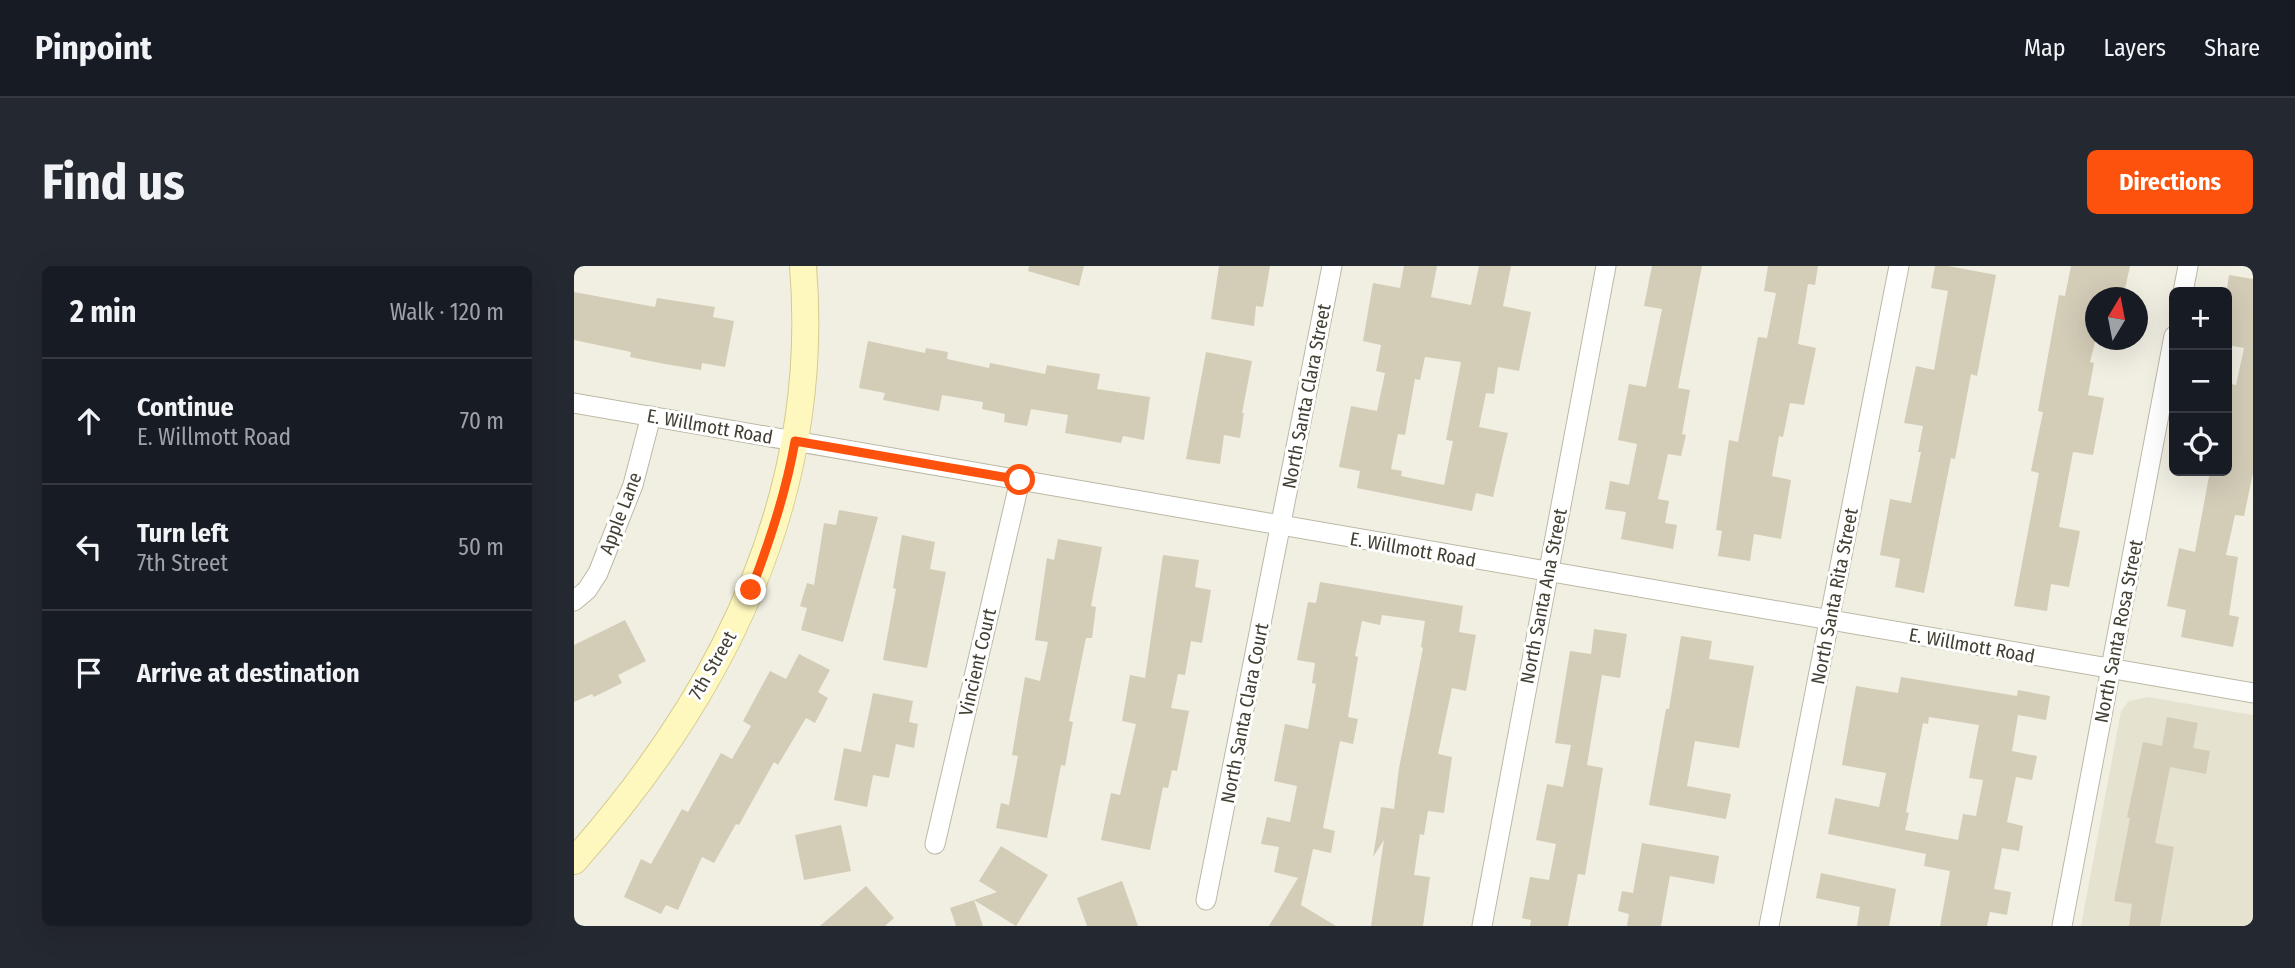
<!DOCTYPE html>
<html lang="en">
<head>
<meta charset="utf-8">
<style>
  body { margin:0; font-family:"Fira Sans Condensed",sans-serif; background:#242831; color:#f1f3f6 }
  .controls { position:absolute; right:21px; top:21px; display:grid; overflow:hidden; border-radius:10px; box-shadow:0 7px 28px #0002 }
  .controls button { width:63px; height:63px; display:grid; place-items:center; padding:0; border:0; border-bottom:2px solid #363941; background:#171b24; color:#f1f3f6; font:35px sans-serif }
  .compass { position:absolute; left:1511px; top:21px; width:63px; height:63px; border-radius:50%; background:#171b24; box-shadow:0 7px 28px #0002; rotate:10deg }
  .stop { position:absolute; width:21px; height:21px; margin:-16px; border:5px solid #fd520d; border-radius:50%; background:#fff }
  .stop.end { background:#fd520d; border-color:#fff; box-shadow:0 2px 7px #0008 }
  .list { margin:0; padding:0; list-style:none }
  h2 { display:flex; justify-content:space-between; align-items:center; height:91px; margin:0; padding:0 28px; font-size:30px }
  h2 small { font-size:23px; font-weight:400; color:#9ea1a6 }
  .list li { display:grid; grid-template-columns:46px 1fr auto; gap:21px; align-items:center; box-sizing:border-box; height:126px; padding:0 28px; border-top:2px solid #363941 }
  .list b { display:block; font-size:26px; white-space:nowrap }
  .list p { margin:0; font-size:23px; white-space:nowrap; color:#9ea1a6 }
  .list em { font-size:23px; font-style:normal; color:#9ea1a6 }
  .icon { flex:none; width:38px; height:38px; fill:none; stroke:currentColor; stroke-width:2; stroke-linecap:round; stroke-linejoin:round }
  .map { position:relative; flex:none; width:1679px; height:660px; overflow:hidden; border-radius:10px }
  header { display:flex; align-items:center; gap:42px; box-sizing:border-box; height:98px; padding:0 35px; background:#171b24; border-bottom:2px solid #363941 }
  header strong { font-size:33px }
  nav { display:flex; gap:38px; margin-inline-start:auto; font-size:24px }
  .intro { display:flex; align-items:center; justify-content:space-between; box-sizing:border-box; height:168px; padding:0 42px }
  h1 { margin:0; font-size:49px }
  .button { padding:18px 32px; border-radius:10px; background:#fd520d; color:#fff; font-size:24px; font-weight:700 }
  main { display:flex; gap:42px; padding:0 42px }
  aside { flex:1; background:#171b24; border-radius:10px; box-shadow:0 7px 28px #0002 }
  .map>svg:first-child { display:block }
</style>
</head>
<body>
<header>
<strong>Pinpoint</strong>
<nav><a>Map</a><a>Layers</a><a>Share</a></nav>
</header>
<div class="intro"><h1>Find us</h1><a class="button">Directions</a></div>
<main>
<aside>
<h2>2 min<small>Walk · 120 m</small></h2>
<ul class="list">
<li><svg class="icon" aria-label="ahead" viewBox="0 0 24 24"><path d="M12 20V5M6 11l6-6 6 6"/></svg><div><b>Continue</b><p>E. Willmott Road</p></div><em>70 m</em></li>
<li><svg class="icon" aria-label="left" viewBox="0 0 24 24"><path d="M17 20v-9H6M10 6l-5 5 5 5"/></svg><div><b>Turn left</b><p>7th Street</p></div><em>50 m</em></li>
<li><svg class="icon" aria-label="arrive" viewBox="0 0 24 24"><path d="M6 21V4h12l-3 4 3 4H6"/></svg><div><b>Arrive at destination</b></div></li>
</ul>
</aside>
<div class="map">
<svg width="1679" height="660" viewBox="0 0 1679 660">
  <rect width="100%" height="100%" fill="#f1efe2"/>
  <!-- residential -->
  <path fill="#e5e2d0" d="M1574,431L1679,449V660H1507L1547,445L1555,435Z"/>
  <!-- building -->
  <g fill="#d3ccb7" fill-rule="evenodd">
    <path d="M455,0H510L505,20L454,5Z"/>
    <path d="M645,0H696L689,41L682,40L680,60L637,53Z"/>
    <path d="M830,0H863L857,31L897,39L905,0H937L929,40L957,46L945,105L924,101L920,128L912,127L905,161L934,167L919,231L902,227L898,245L783,222L786,205L765,201L777,140L803,145L811,107L802,105L807,79L789,75L799,17L826,22ZM851,91L887,96L872,174L879,175L870,219L827,210L828,205L817,203L824,168L831,169L841,113L846,114Z"/>
    <path d="M1078,0H1128L1104,122L1116,124L1108,168L1112,169L1107,190L1094,188L1084,233L1095,235L1091,257L1103,259L1099,283L1047,273L1052,246L1031,243L1036,215L1055,219L1063,178L1044,174L1055,118L1072,121L1088,43L1070,40Z"/>
    <path d="M1194,0H1244L1241,19L1234,18L1224,78L1242,82L1230,139L1216,137L1209,171L1205,170L1198,210L1217,214L1207,273L1180,268L1176,295L1144,290L1148,265L1142,264L1155,174L1164,176L1184,71L1193,72L1202,27L1190,25Z"/>
    <path d="M1361,0H1374L1422,9L1403,110L1397,108L1381,193L1377,192L1350,327L1321,321L1326,293L1306,289L1316,233L1337,237L1347,186H1344L1349,160L1330,157L1342,100L1360,104L1374,25L1357,22Z"/>
    <path d="M1497,0H1556L1549,32H1522V72L1516,96L1520,97L1514,129L1530,132L1519,189L1499,186L1485,261L1506,265L1495,321L1477,318L1473,345L1440,340L1465,207L1457,205L1469,146L1464,145L1485,29L1491,30Z"/>
    <path d="M1655,9L1679,13V207L1670,250L1661,249L1652,289L1664,291L1655,349L1665,351L1659,381L1607,371L1612,344L1593,340L1605,282L1621,286L1636,205H1653V117L1662,119L1670,82L1653,79V22Z"/>
    <path d="M0,26L81,41L83,32L141,41L139,51L160,55L151,101L128,97L127,104L91,98L56,91L57,86L0,74Z"/>
    <path d="M294,75L351,87L352,82L374,86L373,93L415,102L416,97L471,108L473,99L526,108L523,123L576,131L570,174L549,170L547,177L491,167L494,149L457,143L453,160L430,156L431,148L408,143L409,136L368,129L365,145L309,134L311,127L285,122Z"/>
    <path d="M632,86L678,95L668,147H670L666,172L650,169L646,198L612,193Z"/>
    <path d="M265,244L304,251L269,376L227,364L233,342L226,340L233,317L240,319L250,257L262,259Z"/>
    <path d="M328,269L361,276L356,303L372,306L353,402L309,394L322,323L319,322Z"/>
    <path d="M484,273L528,281L517,340L522,341L518,372H512L495,455L499,456L491,500L487,499L473,572L422,562L427,537L435,539L444,490L438,489L451,411L466,415L474,376L461,374L473,292L480,294Z"/>
    <path d="M589,289L625,294L621,321L637,324L628,377L617,375L611,409L604,408L597,442L615,445L603,505L598,504L594,522L589,521L576,584L527,574L537,527L546,529L562,458L548,455L556,409L571,412Z"/>
    <path d="M746,316L889,340L885,366L902,369L892,425L878,422L864,488L878,491L870,547L854,545L850,569L846,568L840,609L856,611L849,660H797L810,574L799,591L807,541L820,543L825,502L849,382L847,381L851,355L808,349L806,359L788,355L781,390L784,391L774,451L784,453L779,478L766,475L749,562L761,565L757,587L739,583L727,639L762,660H695L724,612L700,606L705,581L687,578L693,551L716,556L723,520L700,515L711,458L734,463L742,418L738,417L741,397L723,394L734,336L742,337Z"/>
    <path d="M51,354L72,395L44,409L48,417L20,431L18,428L0,436V379Z"/>
    <path d="M1020,363L1053,368L1046,412L1028,409L1013,499L1029,502L1011,609L1004,608L994,660H956L957,654L948,652L956,611L975,614L982,578L962,574L973,518L989,521L997,479L981,477L996,385L1017,388Z"/>
    <path d="M1107,370L1138,375L1135,393L1180,400L1165,482L1121,475L1113,520L1157,528L1152,553L1075,539L1092,443H1095Z"/>
    <path d="M225,388L256,404L244,426L254,432L241,457L232,452L204,499L200,496L165,559L162,558L140,597L128,591L104,644L92,639L87,648L50,631L67,593L77,598L108,543L114,546L147,487L158,493L177,460L169,455L196,405L212,413Z"/>
    <path d="M1327,411L1443,430L1444,424L1476,430L1472,454L1444,449L1438,485L1463,490L1458,514L1442,511L1433,556L1449,560L1445,585L1428,582L1420,623L1437,626L1433,649L1416,646L1413,660H1366L1376,605L1350,600L1352,588L1254,568L1261,532L1305,541L1312,507L1268,499L1282,420L1324,427ZM1355,451L1405,459L1395,512L1409,514L1402,550L1389,548L1384,574L1331,564L1335,547L1332,546L1349,457L1354,458Z"/>
    <path d="M299,427L339,435L335,456L344,458L340,482L322,478L315,512L299,509L293,541L260,534L270,482L287,486Z"/>
    <path d="M1593,451L1624,457L1619,482L1636,485L1632,508L1596,501L1581,577L1600,581L1586,660H1555L1558,638L1540,635L1556,552L1553,551L1569,476L1588,480Z"/>
    <path d="M267,559L277,605L230,614L221,569Z"/>
    <path d="M1068,577L1145,590L1140,618L1096,610L1087,660H1053L1055,648L1044,645L1048,625L1059,627Z"/>
    <path d="M427,580L474,609L442,660L400,634L423,626L405,615Z"/>
    <path d="M1247,607L1322,623L1315,660H1283L1286,641L1242,632Z"/>
    <path d="M548,615L564,660H513L503,632Z"/>
    <path d="M292,620L320,652L311,660H246Z"/>
    <path d="M400,634L409,660H382L376,642Z"/>
  </g>
  <g fill="none" stroke-linecap="round" stroke-linejoin="round">
    <defs>
      <g id="street">
        <path d="M1609,26L1614,0"/>
        <path d="M0,137L1679,427"/>
        <path d="M0,335L13,324L24,307L59,219L77,150"/>
        <path d="M361,578L446,214"/>
        <path d="M632,634L758,0"/>
        <path d="M908,660L1032,0"/>
        <path d="M1195,660L1325,0"/>
        <path d="M1488,660L1600,70"/>
      </g>
      <path id="secondary" d="M0,595C149,428 248,229 229,0"/>
    </defs>
    <!-- street casing -->
    <use href="#street" stroke="#bdb8a5" stroke-width="21"/>
    <!-- secondary casing -->
    <use href="#secondary" stroke="#d3ca90" stroke-width="28"/>
    <!-- street -->
    <use href="#street" stroke="#fff" stroke-width="19"/>
    <!-- secondary -->
    <use href="#secondary" stroke="#fff8be" stroke-width="26"/>
  </g>
  <g fill="none" stroke-linecap="round" stroke-linejoin="round">
    <!-- route -->
    <path stroke="#fd520d" stroke-width="9" d="M177,324C196,275 212,227 221,175L446,214"/>
  </g>
  <g text-anchor="middle" stroke-width="6" stroke-linejoin="round" paint-order="stroke">
    <!-- street labels -->
    <g font-size="19" fill="#433f33" stroke="#fff">
      <text transform="translate(732 130) rotate(-79)" y="7">North Santa Clara Street</text>
      <text transform="translate(136 160) rotate(10)" y="7">E. Willmott Road</text>
      <text transform="translate(46 247) rotate(-69)" y="7">Apple Lane</text>
      <text transform="translate(839 283) rotate(10)" y="7">E. Willmott Road</text>
      <text transform="translate(969 330) rotate(-79)" y="7">North Santa Ana Street</text>
      <text transform="translate(1260 330) rotate(-79)" y="7">North Santa Rita Street</text>
      <text transform="translate(1544 365) rotate(-79)" y="7">North Santa Rosa Street</text>
      <text transform="translate(1398 379) rotate(10)" y="7">E. Willmott Road</text>
      <text transform="translate(403 396) rotate(-77)" y="7">Vincient Court</text>
      <text transform="translate(138 399) rotate(-60)" y="7">7th Street</text>
      <text transform="translate(670 447) rotate(-79)" y="7">North Santa Clara Court</text>
    </g>
  </g>
</svg>
<div class="controls">
<button>+</button>
<button>−</button>
<button><svg class="icon" aria-label="locate" viewBox="0 0 24 24"><circle cx="12" cy="12" r="6"/><path d="M12 2v4M12 18v4M2 12h4M18 12h4"/></svg></button>
</div>
<svg class="compass" viewBox="-18 -18 36 36"><path d="M0-13l5 13h-10z" fill="#e53935"/><path d="M0 13l5-13h-10z" fill="#9ea1a6"/></svg>
<div class="stop" style="left:446px;top:214px"></div>
<div class="stop end" style="left:177px;top:324px"></div>
</div>
</main>
</body>
</html>
